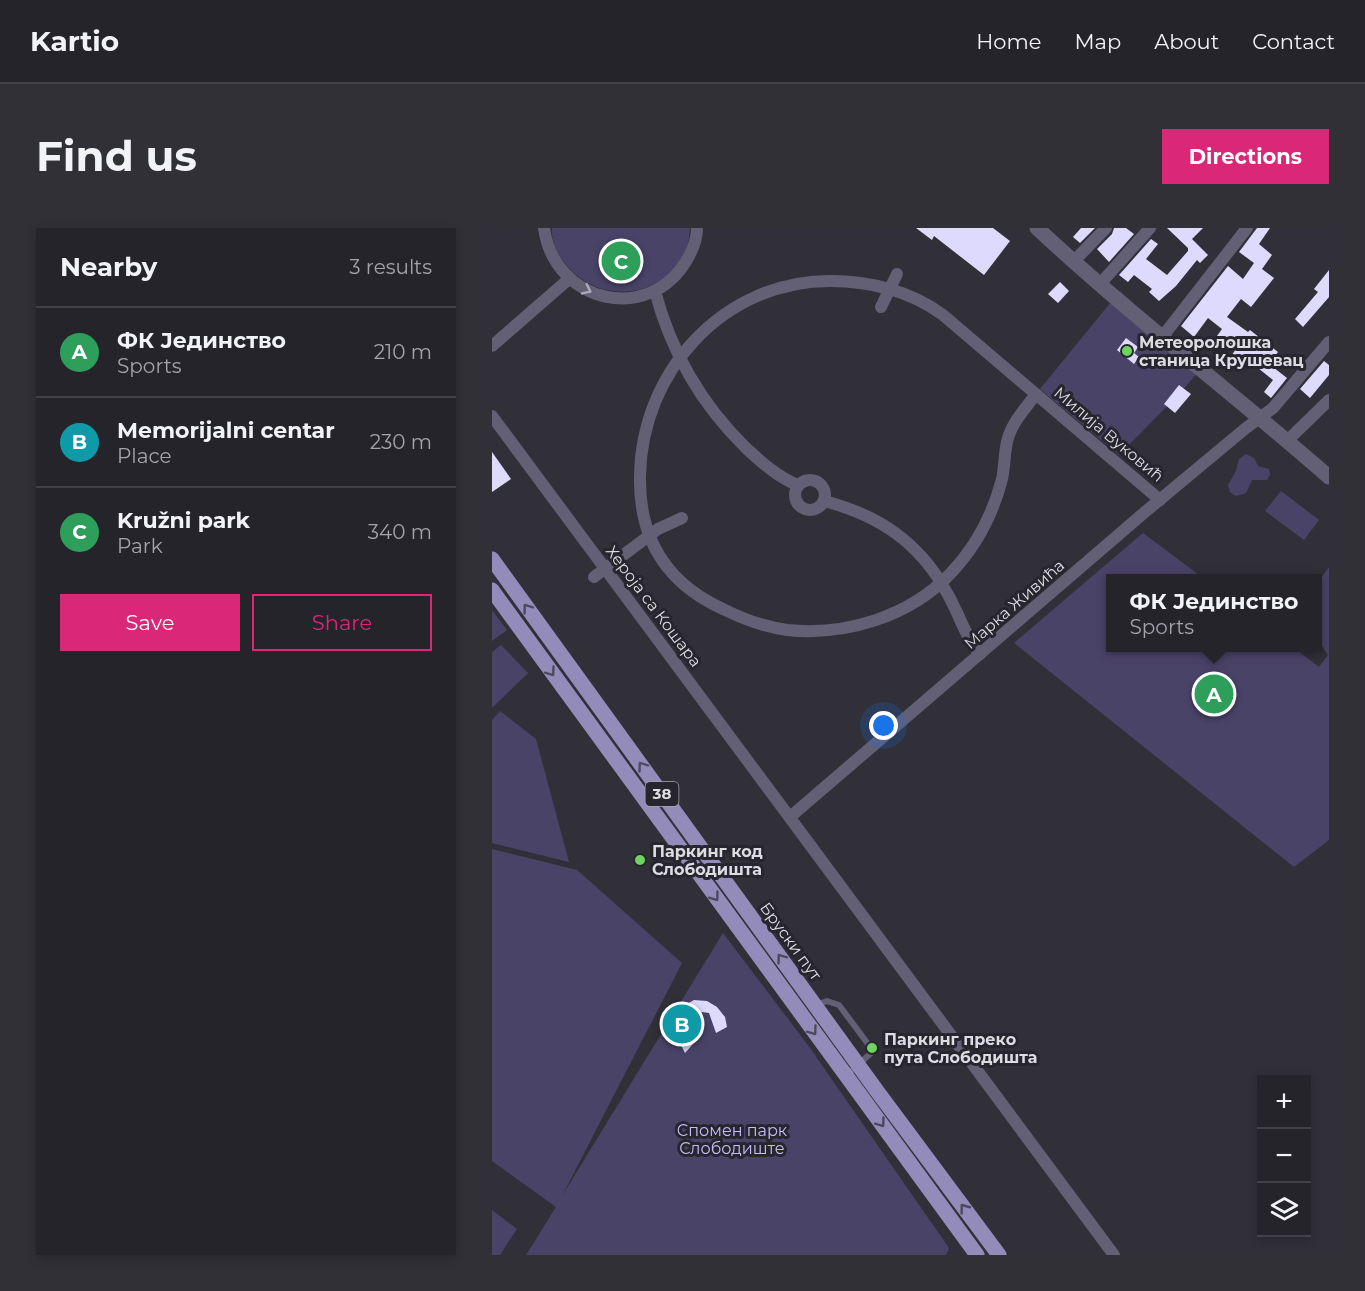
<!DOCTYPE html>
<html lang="en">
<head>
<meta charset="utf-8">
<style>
  body { margin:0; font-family:Montserrat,sans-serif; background:#313037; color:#f1f3f6 }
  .controls { position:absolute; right:18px; bottom:18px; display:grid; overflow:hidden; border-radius:0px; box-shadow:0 3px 9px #0003 }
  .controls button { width:54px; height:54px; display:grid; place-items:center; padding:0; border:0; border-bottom:2px solid #424147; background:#25242b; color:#f1f3f6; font:30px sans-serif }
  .you { position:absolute; left:392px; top:498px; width:21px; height:21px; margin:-15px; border:4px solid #fff; border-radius:50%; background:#1a73e8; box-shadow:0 0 0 9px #1a73e833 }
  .badge { display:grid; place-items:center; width:39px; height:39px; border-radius:50%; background:#db2777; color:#fff; font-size:20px; font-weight:700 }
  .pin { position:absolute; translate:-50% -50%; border:3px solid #fff; box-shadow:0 2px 6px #0006 }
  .popup { position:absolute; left:614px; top:346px; width:216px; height:78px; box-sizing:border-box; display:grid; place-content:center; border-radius:0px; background:#25242b; filter:drop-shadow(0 2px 4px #0005); font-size:20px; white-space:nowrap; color:#a3a4a9 }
  .popup b { font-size:22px; color:#f1f3f6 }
  .popup::after { content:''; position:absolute; left:50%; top:100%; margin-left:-12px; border:12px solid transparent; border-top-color:#25242b }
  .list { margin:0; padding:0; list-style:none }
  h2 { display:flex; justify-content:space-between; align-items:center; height:78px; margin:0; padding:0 24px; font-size:26px }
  h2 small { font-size:20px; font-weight:400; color:#a3a4a9 }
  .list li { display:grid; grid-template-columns:39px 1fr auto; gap:18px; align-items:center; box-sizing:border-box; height:90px; padding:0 24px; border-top:2px solid #424147 }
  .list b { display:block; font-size:22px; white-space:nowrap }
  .list p { margin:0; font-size:20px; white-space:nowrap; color:#a3a4a9 }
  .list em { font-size:20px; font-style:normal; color:#a3a4a9 }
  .actions { display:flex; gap:12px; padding:18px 24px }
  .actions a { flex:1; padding:14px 0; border:2px solid #db2777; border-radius:0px; text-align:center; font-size:21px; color:#db2777 }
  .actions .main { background:#db2777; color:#fff }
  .icon { flex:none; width:33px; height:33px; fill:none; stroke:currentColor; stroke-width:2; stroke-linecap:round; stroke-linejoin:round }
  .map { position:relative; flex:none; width:837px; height:1027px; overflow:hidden; border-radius:0px }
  header { display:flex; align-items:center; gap:36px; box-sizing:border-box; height:84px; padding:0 30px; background:#25242b; border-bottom:2px solid #424147 }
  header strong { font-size:28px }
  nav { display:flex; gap:33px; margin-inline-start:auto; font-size:21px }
  .intro { display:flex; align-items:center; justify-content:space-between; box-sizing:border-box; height:144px; padding:0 36px }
  h1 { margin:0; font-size:42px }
  .button { padding:15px 27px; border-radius:0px; background:#db2777; color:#fff; font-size:21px; font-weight:700 }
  main { display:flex; gap:36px; padding:0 36px }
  aside { flex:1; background:#25242b; border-radius:0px; box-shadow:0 3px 9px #0003 }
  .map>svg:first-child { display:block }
</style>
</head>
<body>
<header>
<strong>Kartio</strong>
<nav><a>Home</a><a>Map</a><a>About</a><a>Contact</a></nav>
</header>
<div class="intro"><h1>Find us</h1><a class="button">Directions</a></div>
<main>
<aside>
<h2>Nearby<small>3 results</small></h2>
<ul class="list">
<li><span class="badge" style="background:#2e9e5b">A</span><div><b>ФК Јединство</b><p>Sports</p></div><em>210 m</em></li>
<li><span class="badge" style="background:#0f9aa8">B</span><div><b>Memorijalni centar</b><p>Place</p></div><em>230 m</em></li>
<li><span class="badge" style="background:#2e9e5b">C</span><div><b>Kružni park</b><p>Park</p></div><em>340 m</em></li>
</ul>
<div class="actions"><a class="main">Save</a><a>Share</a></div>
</aside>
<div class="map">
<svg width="837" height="1027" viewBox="0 0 837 1027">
  <rect width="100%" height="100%" fill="#313039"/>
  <!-- green -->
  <g fill="#4a4368">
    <path d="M60,0H198C197,6 197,13 195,18C175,73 105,78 72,34C65,25 59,12 60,0Z"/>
    <path d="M628,63L671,108L714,135L688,165L627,227L548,161Z"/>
    <path d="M754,226L762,230L766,238L777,241L778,247L775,252H760L754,265L744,268L738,264L736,257L744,243L747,231Z"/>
    <path d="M789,263L827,292L812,312L773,283Z"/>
    <path d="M651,305L711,350H618V420H802L827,439L836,427L827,413L826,405L825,359L828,351L837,339V612L802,639L522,415Z"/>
    <path d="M0,382L15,402L0,413Z"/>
    <path d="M9,417L36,445L0,480V424Z"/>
    <path d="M8,483L44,511L77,634L0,615V492Z"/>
    <path d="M0,621L85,642L190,735L70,968L231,705L318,820L457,1020L454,1027H34L64,979L0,933Z"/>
    <path d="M0,982L25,1001L8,1027H0Z"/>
  </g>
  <!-- building -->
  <g fill="#dedafd">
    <path d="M424,0H501L518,13L492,47L442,8L440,12Z"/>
    <path d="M589,0H603L588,15L581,9Z"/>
    <path d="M622,0H634L642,6L617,34L605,21L620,6Z"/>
    <path d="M675,0H711L700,11L716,27L708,35L705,32L684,58L667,73L657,64L660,61L642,47L636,54L627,47L659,11L666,16L654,31L675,47L696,23V20Z"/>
    <path d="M765,0H778L767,16L780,27L770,41L782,50L759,79L749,71L735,89L756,104L758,102L786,124L777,136L795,150L779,170L772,164L781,152L756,132L748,144L735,134L744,121L725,108L730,101L716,90L702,109L689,98L736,38L751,51L762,35L747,24Z"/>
    <path d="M837,42V69L811,99L803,91L826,64L822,61Z"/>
    <path d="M568,54L577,63L566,75L556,66Z"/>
    <path d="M634,110L646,119L642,125L647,129L642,136L625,122Z"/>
    <path d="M832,133L837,137V147L818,170L808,161Z"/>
    <path d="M687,157L699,166L683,185L672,176Z"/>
    <path d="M0,224L19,251L0,264Z"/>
    <path d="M202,772L215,773L225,779L233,789L235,799L224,805L217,785L210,784L203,786L196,793L195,802L201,816L193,825L183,805L184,791L193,777Z"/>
  </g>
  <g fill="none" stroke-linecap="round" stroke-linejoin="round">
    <!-- service -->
    <path stroke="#636076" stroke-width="6" d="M324,777L335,773L347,777L379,820V825L354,848"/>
    <!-- minor -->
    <g stroke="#636076" stroke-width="12">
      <path d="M52,0C62,75 158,98 196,30C201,21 205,11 205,0"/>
      <path d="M581,34L614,0"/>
      <path d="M608,56L658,0"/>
      <path d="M163,63C179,124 209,176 254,220C269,234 287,250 306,257"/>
      <path d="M389,79L405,46"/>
      <path d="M671,108L755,0"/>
      <path d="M0,118L77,51"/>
      <path d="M544,166C534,180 521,193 516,210C512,223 513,238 510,251C501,286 483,320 458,346C417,389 353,408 295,402C273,399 251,391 231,381C174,355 147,311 148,249C149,144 231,53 338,53C378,53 419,63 451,87L668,272"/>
      <path d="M0,188L622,1027"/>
      <path d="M795,213L837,172"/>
      <circle cx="318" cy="267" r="15"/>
      <path d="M332,273C387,287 428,315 455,365C468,387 471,405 488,426"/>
      <path d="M102,349L166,301L190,290"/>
      <path d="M298,589L653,284L754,200L781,180L837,114"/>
    </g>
    <!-- tertiary -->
    <path stroke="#636076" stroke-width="15" d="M545,0C638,87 741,165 837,249"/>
    <!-- primary -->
    <g stroke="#938cba" stroke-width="15">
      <path d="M0,331L385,863L507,1027"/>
      <path d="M0,362L485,1027"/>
    </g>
  </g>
  <!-- one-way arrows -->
  <defs><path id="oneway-chevron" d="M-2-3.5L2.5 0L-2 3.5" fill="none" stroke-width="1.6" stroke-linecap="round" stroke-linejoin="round" transform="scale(1.5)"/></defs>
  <use stroke="#acaab6" href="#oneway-chevron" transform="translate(95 62) rotate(26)"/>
  <g stroke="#4d4a5f">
    <use href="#oneway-chevron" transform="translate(35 380) rotate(-126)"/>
    <use href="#oneway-chevron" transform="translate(59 444) rotate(54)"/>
    <use href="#oneway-chevron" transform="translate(150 538) rotate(-126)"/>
    <use href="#oneway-chevron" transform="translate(223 669) rotate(54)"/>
    <use href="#oneway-chevron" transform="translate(289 730) rotate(-126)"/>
    <use href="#oneway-chevron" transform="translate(321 803) rotate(54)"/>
    <use href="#oneway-chevron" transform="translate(389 895) rotate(54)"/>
    <use href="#oneway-chevron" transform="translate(472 980) rotate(-127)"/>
  </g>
  <!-- markers -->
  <g fill="#6fd360" stroke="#27262e" stroke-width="2">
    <circle cx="635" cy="123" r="6"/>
    <circle cx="148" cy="632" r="6"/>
    <circle cx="380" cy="820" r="6"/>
  </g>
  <g text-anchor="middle" stroke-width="6" stroke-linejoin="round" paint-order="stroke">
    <!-- shield labels -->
    <rect fill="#27262e" stroke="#a6a5ab" stroke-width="1.5" x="153.5" y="554" width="33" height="24" rx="4.5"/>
    <g font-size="15" font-weight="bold" fill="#dddce1">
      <text x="170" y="571">38</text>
    </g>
    <!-- poi labels -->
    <g font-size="16" font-weight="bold" fill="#dddce1" stroke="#27262e" text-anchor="start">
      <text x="647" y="120">Метеоролошка<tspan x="647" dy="18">станица Крушевац</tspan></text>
      <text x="160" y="629">Паркинг код<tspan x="160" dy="18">Слободишта</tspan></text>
      <text x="392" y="817">Паркинг преко<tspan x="392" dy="18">пута Слободишта</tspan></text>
    </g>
    <!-- street labels -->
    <g font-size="16" fill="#dddce1" stroke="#27262e">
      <text transform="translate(617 206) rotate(40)" y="6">Милија Вуковић</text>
      <text transform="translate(522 376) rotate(-41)" y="6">Марка Живића</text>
      <text transform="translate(162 378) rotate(53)" y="6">Хероја са Кошара</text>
      <text transform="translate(299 713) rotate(54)" y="6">Бруски пут</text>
    </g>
    <!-- park labels -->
    <g font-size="16" fill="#c6bcfb" stroke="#27262e">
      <text x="240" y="908">Спомен парк<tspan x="240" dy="18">Слободиште</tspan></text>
    </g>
  </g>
</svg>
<div class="controls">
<button>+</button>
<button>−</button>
<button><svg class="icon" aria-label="layers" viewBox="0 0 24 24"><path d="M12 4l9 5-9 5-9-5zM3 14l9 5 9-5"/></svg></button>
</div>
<div class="you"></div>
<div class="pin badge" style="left:722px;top:466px;background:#2e9e5b">A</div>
<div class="popup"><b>ФК Јединство</b>Sports</div>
<div class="pin badge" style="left:190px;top:796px;background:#0f9aa8">B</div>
<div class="pin badge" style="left:129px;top:33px;background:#2e9e5b">C</div>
</div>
</main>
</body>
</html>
